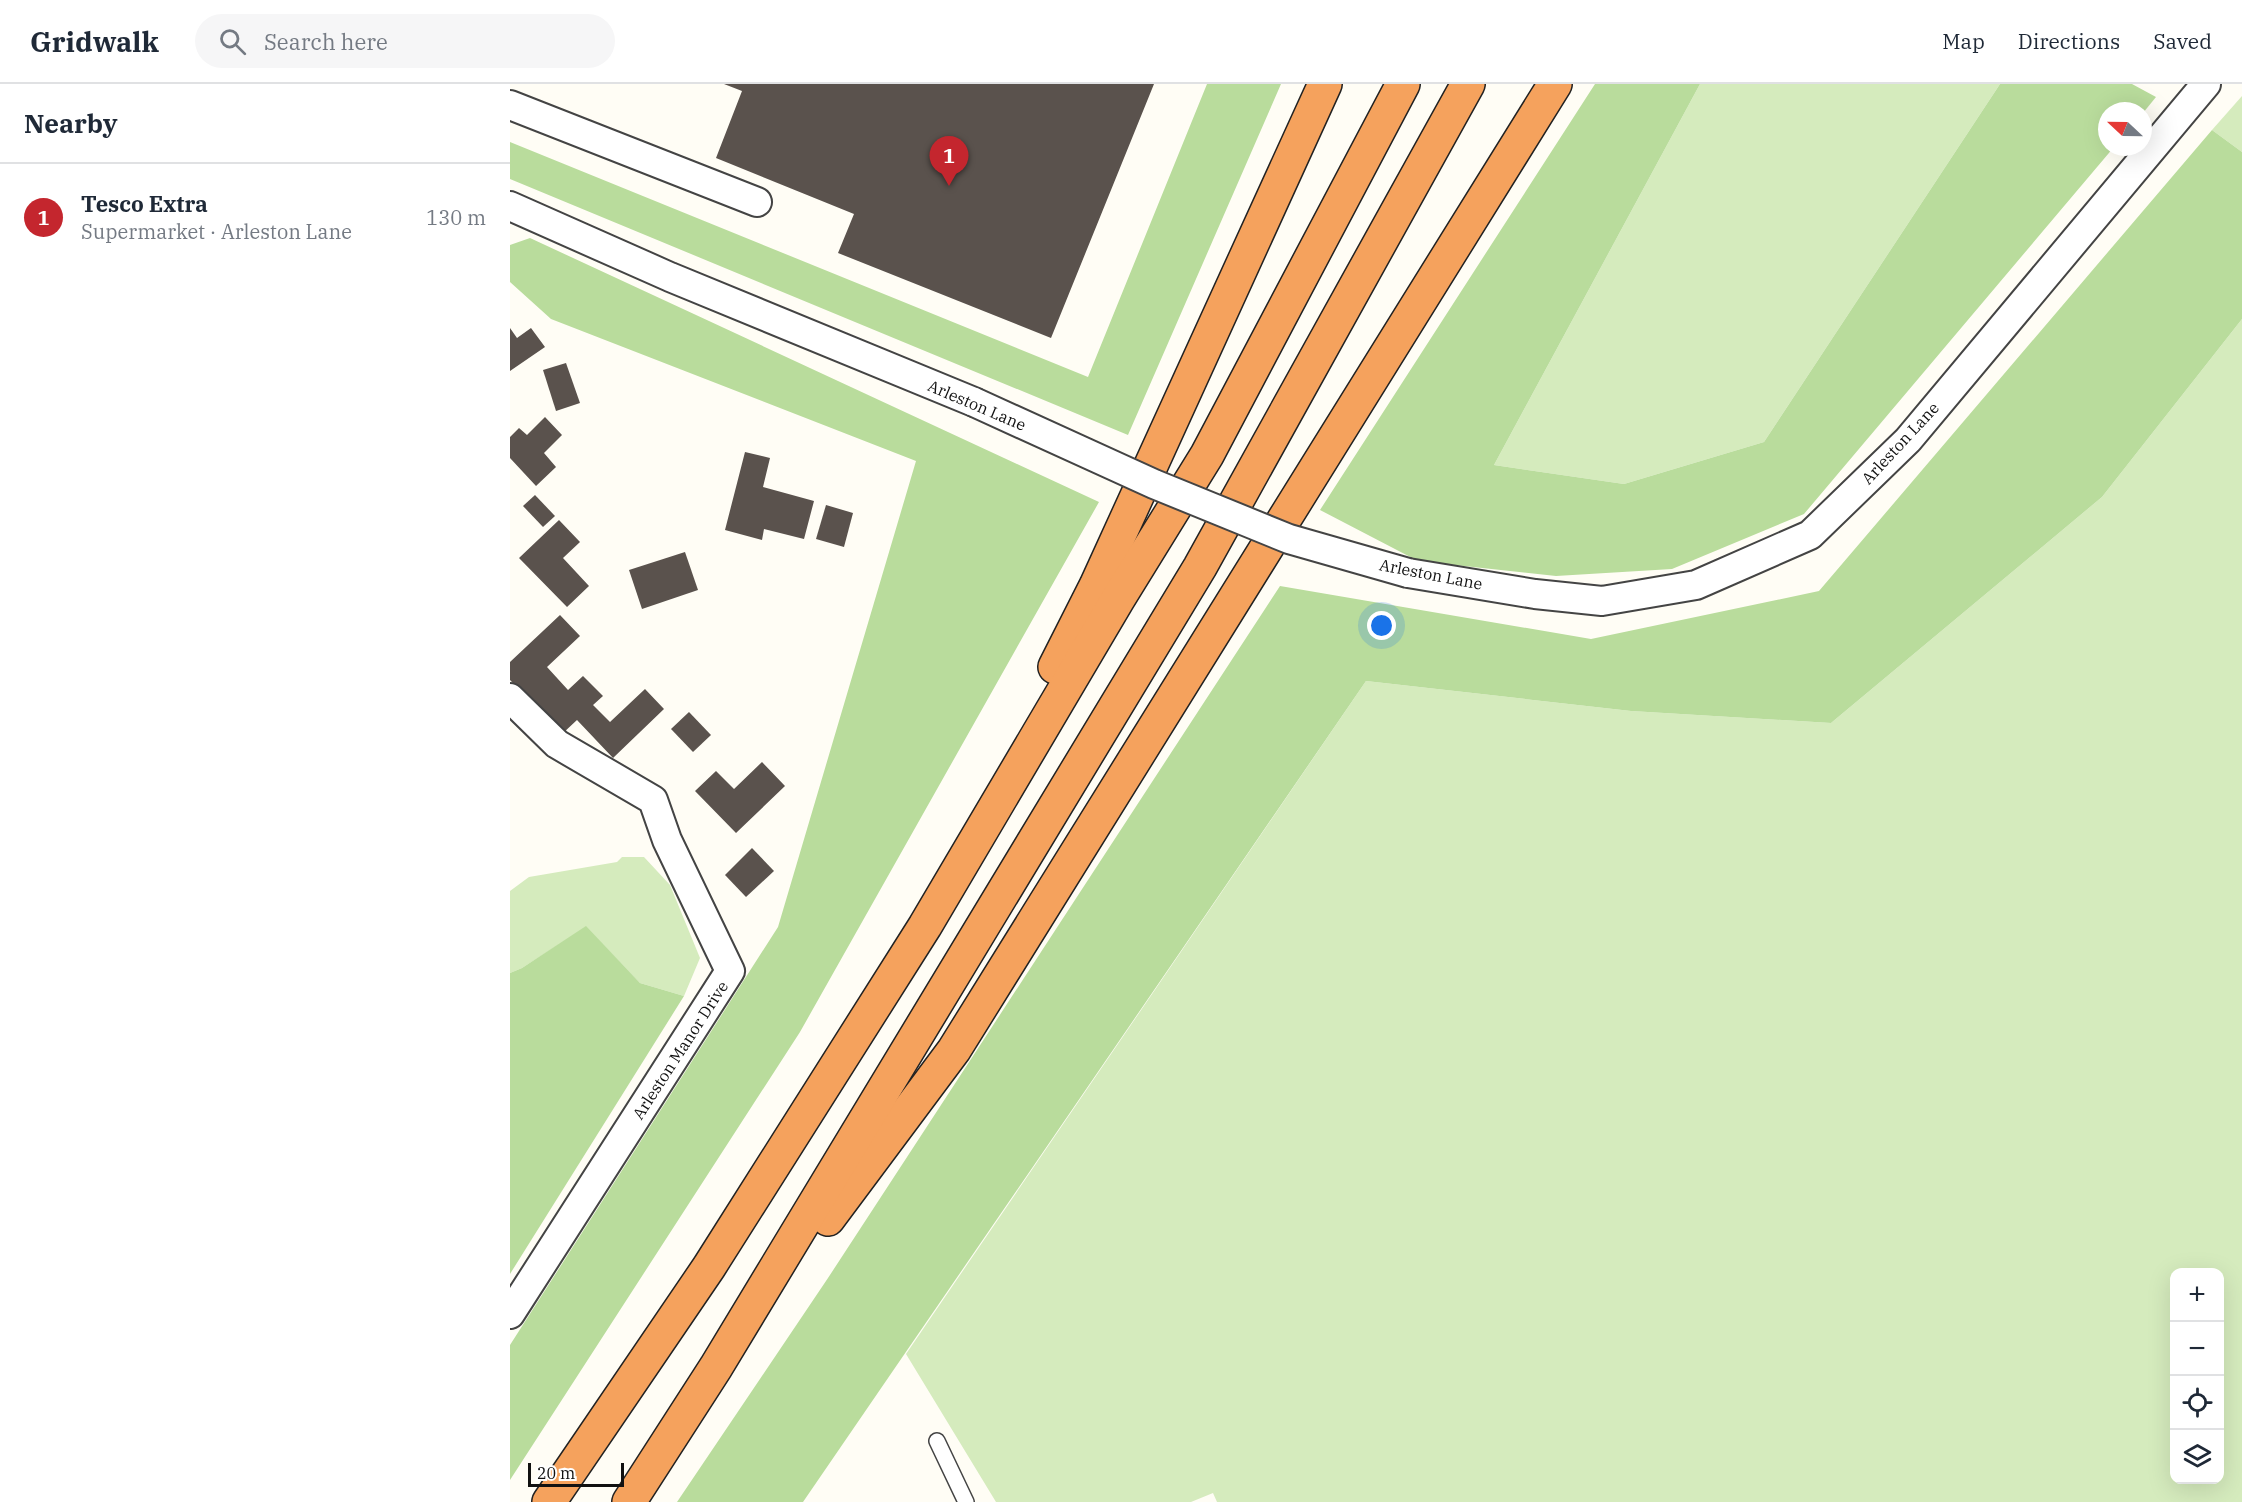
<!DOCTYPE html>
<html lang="en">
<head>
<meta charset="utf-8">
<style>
  body { margin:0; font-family:"IBM Plex Serif",serif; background:#f6f6f7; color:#1f2937 }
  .controls { position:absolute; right:18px; bottom:18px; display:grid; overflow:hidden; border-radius:12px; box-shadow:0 6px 24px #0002 }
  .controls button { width:54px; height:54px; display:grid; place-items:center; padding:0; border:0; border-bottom:2px solid #e0e1e3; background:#fff; color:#1f2937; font:30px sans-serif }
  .compass { position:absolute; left:1588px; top:18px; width:54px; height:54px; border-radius:50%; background:#fff; box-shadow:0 6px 24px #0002; rotate:292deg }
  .scale { position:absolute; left:18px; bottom:15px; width:96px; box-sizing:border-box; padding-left:6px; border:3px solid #111; border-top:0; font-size:16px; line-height:21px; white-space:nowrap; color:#111; -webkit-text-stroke:4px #fff; paint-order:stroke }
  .you { position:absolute; left:872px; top:542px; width:21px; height:21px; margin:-15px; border:4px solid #fff; border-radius:50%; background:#1a73e8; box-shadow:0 0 0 9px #1a73e833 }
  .badge { display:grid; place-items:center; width:39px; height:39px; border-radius:50%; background:#c4262e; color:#fff; font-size:20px; font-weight:700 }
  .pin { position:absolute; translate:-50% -50px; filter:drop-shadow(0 2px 3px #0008) }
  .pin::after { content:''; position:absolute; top:32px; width:21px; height:18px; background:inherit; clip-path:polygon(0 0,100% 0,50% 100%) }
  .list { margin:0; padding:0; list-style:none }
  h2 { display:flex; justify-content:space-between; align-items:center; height:78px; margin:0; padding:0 24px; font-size:26px }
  h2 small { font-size:20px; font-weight:400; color:#747a83 }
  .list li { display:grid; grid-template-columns:39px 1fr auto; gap:18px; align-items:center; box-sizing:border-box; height:108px; padding:0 24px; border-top:2px solid #e0e1e3 }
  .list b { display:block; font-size:22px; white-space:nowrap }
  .list p { margin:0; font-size:20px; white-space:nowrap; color:#747a83 }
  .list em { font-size:20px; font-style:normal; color:#747a83 }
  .icon { flex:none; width:33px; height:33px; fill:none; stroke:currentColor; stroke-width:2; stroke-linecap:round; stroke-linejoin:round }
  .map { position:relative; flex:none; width:1732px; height:1418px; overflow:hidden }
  header { display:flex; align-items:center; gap:36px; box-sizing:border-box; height:84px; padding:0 30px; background:#fff; border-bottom:2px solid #e0e1e3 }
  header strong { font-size:28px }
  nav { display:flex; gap:33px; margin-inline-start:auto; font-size:21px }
  .search { width:420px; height:54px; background:#f6f6f7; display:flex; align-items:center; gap:15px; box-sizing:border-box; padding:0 21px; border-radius:33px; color:#747a83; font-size:22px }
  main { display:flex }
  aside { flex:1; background:#fff }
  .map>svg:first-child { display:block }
</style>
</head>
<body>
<header>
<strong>Gridwalk</strong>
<div class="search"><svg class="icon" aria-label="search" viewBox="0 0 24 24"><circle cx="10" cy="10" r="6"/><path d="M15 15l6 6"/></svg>Search here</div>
<nav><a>Map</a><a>Directions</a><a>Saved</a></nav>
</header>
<main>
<aside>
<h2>Nearby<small></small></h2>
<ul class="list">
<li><span class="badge">1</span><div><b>Tesco Extra</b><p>Supermarket · Arleston Lane</p></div><em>130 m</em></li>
</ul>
</aside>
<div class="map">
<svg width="1732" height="1418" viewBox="0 0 1732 1418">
  <rect width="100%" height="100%" fill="#fffdf5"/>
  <!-- green -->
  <g fill="#d5ebbd" fill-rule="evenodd">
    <path d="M1190,0H1490L1254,358L1114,400L984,381Z"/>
    <path d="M1732,12V68L1702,46Z"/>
    <path d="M1732,235V1418H707L703,1409L681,1418H486L396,1270L856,597L1121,627L1321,639L1592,413ZM1664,1188H1710V1396H1664Z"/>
    <path d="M112,773H134L160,801L190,874L174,912L130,899L76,843L12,884L0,889V807L19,793L107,778Z"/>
  </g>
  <!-- forest -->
  <g fill="#b9dc9c">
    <path d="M697,0H771L618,351L0,95V58L578,293Z"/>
    <path d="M1085,0H1190L984,381L1114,400L1254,358L1490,0H1622L1646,13L1633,29L1597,27V63H1604L1294,430L1162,485L1046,492L908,477L810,426Z"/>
    <path d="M1702,46L1732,68V235L1592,413L1321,639L1121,627L856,597L293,1418H167L318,1194L770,502L1081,555L1309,507Z"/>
    <path d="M20,154L589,418L290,948L0,1396V1261L268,843L406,377L41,235L0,198V161Z"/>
    <path d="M76,842L130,899L174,912L0,1190V889L12,884Z"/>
  </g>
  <!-- building -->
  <g fill="#5a524d">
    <path d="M214,0H644L541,254L328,169L344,130L206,74L232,7Z"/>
    <path d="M0,244L7,254L21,244L35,263L0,287Z"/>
    <path d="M56,279L70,319L46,327L33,286Z"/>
    <path d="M35,333L52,351L34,369L46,383L26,402L0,374V353L9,344L17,351Z"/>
    <path d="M235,368L260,374L253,403L304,417L294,455L254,445L252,456L215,446Z"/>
    <path d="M25,411L45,432L33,443L13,422Z"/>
    <path d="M316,421L343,429L334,463L306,455Z"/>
    <path d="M49,436L70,458L53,474L79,502L57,523L9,474Z"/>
    <path d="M175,468L188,506L132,525L119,486Z"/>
    <path d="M50,531L70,552L37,583L58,606L73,592L93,612L83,621L100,638L135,605L154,625L103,674L67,636L52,650L0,596V578Z"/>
    <path d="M179,628L201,651L183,668L161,645Z"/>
    <path d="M252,678L275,702L226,749L185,707L206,687L224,705Z"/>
    <path d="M242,764L264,787L236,813L215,791Z"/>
  </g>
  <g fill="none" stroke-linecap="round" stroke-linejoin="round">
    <defs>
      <path id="service" d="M427,1357L456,1418"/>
      <g id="minor">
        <path d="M0,21L247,118"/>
        <path d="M0,122L160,193L464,318"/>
        <path d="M898,489L1025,510L1092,517L1186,501L1300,451L1398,356L1696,0"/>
        <path d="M0,614L47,660L143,716L157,756L220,887L0,1230"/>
      </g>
      <g id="motorway">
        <path d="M545,583L586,502L815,0"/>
        <path d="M318,1135L444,966L1045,0"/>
        <path d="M39,1418L199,1183L415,842L608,515L697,371L893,0"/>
        <path d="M119,1418L206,1283L690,483L958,0"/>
      </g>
    </defs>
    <!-- service casing -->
    <use href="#service" stroke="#444" stroke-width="18"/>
    <!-- minor casing -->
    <use href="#minor" stroke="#444" stroke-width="32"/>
    <!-- motorway casing -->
    <use href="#motorway" stroke="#222" stroke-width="36"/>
    <!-- service -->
    <use href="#service" stroke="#fff" stroke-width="15"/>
    <!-- minor -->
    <use href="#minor" stroke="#fff" stroke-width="28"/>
    <!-- motorway -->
    <use href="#motorway" stroke="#f5a25d" stroke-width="33"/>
    <defs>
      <path id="minor-bridge" d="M464,318L644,400L779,455L898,489"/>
    </defs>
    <!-- minor-bridge casing -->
    <use href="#minor-bridge" stroke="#444" stroke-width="32" stroke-linecap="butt"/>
    <!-- minor-bridge -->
    <use href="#minor-bridge" stroke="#fff" stroke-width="28"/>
  </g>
  <g text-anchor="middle" stroke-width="6" stroke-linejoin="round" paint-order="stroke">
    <!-- street labels -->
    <g font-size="16" fill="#111" stroke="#fff">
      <text transform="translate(467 321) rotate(23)" y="6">Arleston Lane</text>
      <text transform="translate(1390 359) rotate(-47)" y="6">Arleston Lane</text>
      <text transform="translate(921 490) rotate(11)" y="6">Arleston Lane</text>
      <text transform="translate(170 966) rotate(-57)" y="6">Arleston Manor Drive</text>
    </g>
  </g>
</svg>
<div class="controls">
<button>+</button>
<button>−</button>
<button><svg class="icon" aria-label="locate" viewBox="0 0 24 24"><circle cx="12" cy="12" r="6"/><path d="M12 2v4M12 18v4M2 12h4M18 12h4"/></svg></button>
<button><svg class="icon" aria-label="layers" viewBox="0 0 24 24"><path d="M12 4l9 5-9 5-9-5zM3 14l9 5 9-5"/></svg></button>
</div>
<svg class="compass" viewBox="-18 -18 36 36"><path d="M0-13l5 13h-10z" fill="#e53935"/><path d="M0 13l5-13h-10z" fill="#747a83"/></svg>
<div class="scale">20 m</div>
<div class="you"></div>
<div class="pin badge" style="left:439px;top:102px">1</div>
</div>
</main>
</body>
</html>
